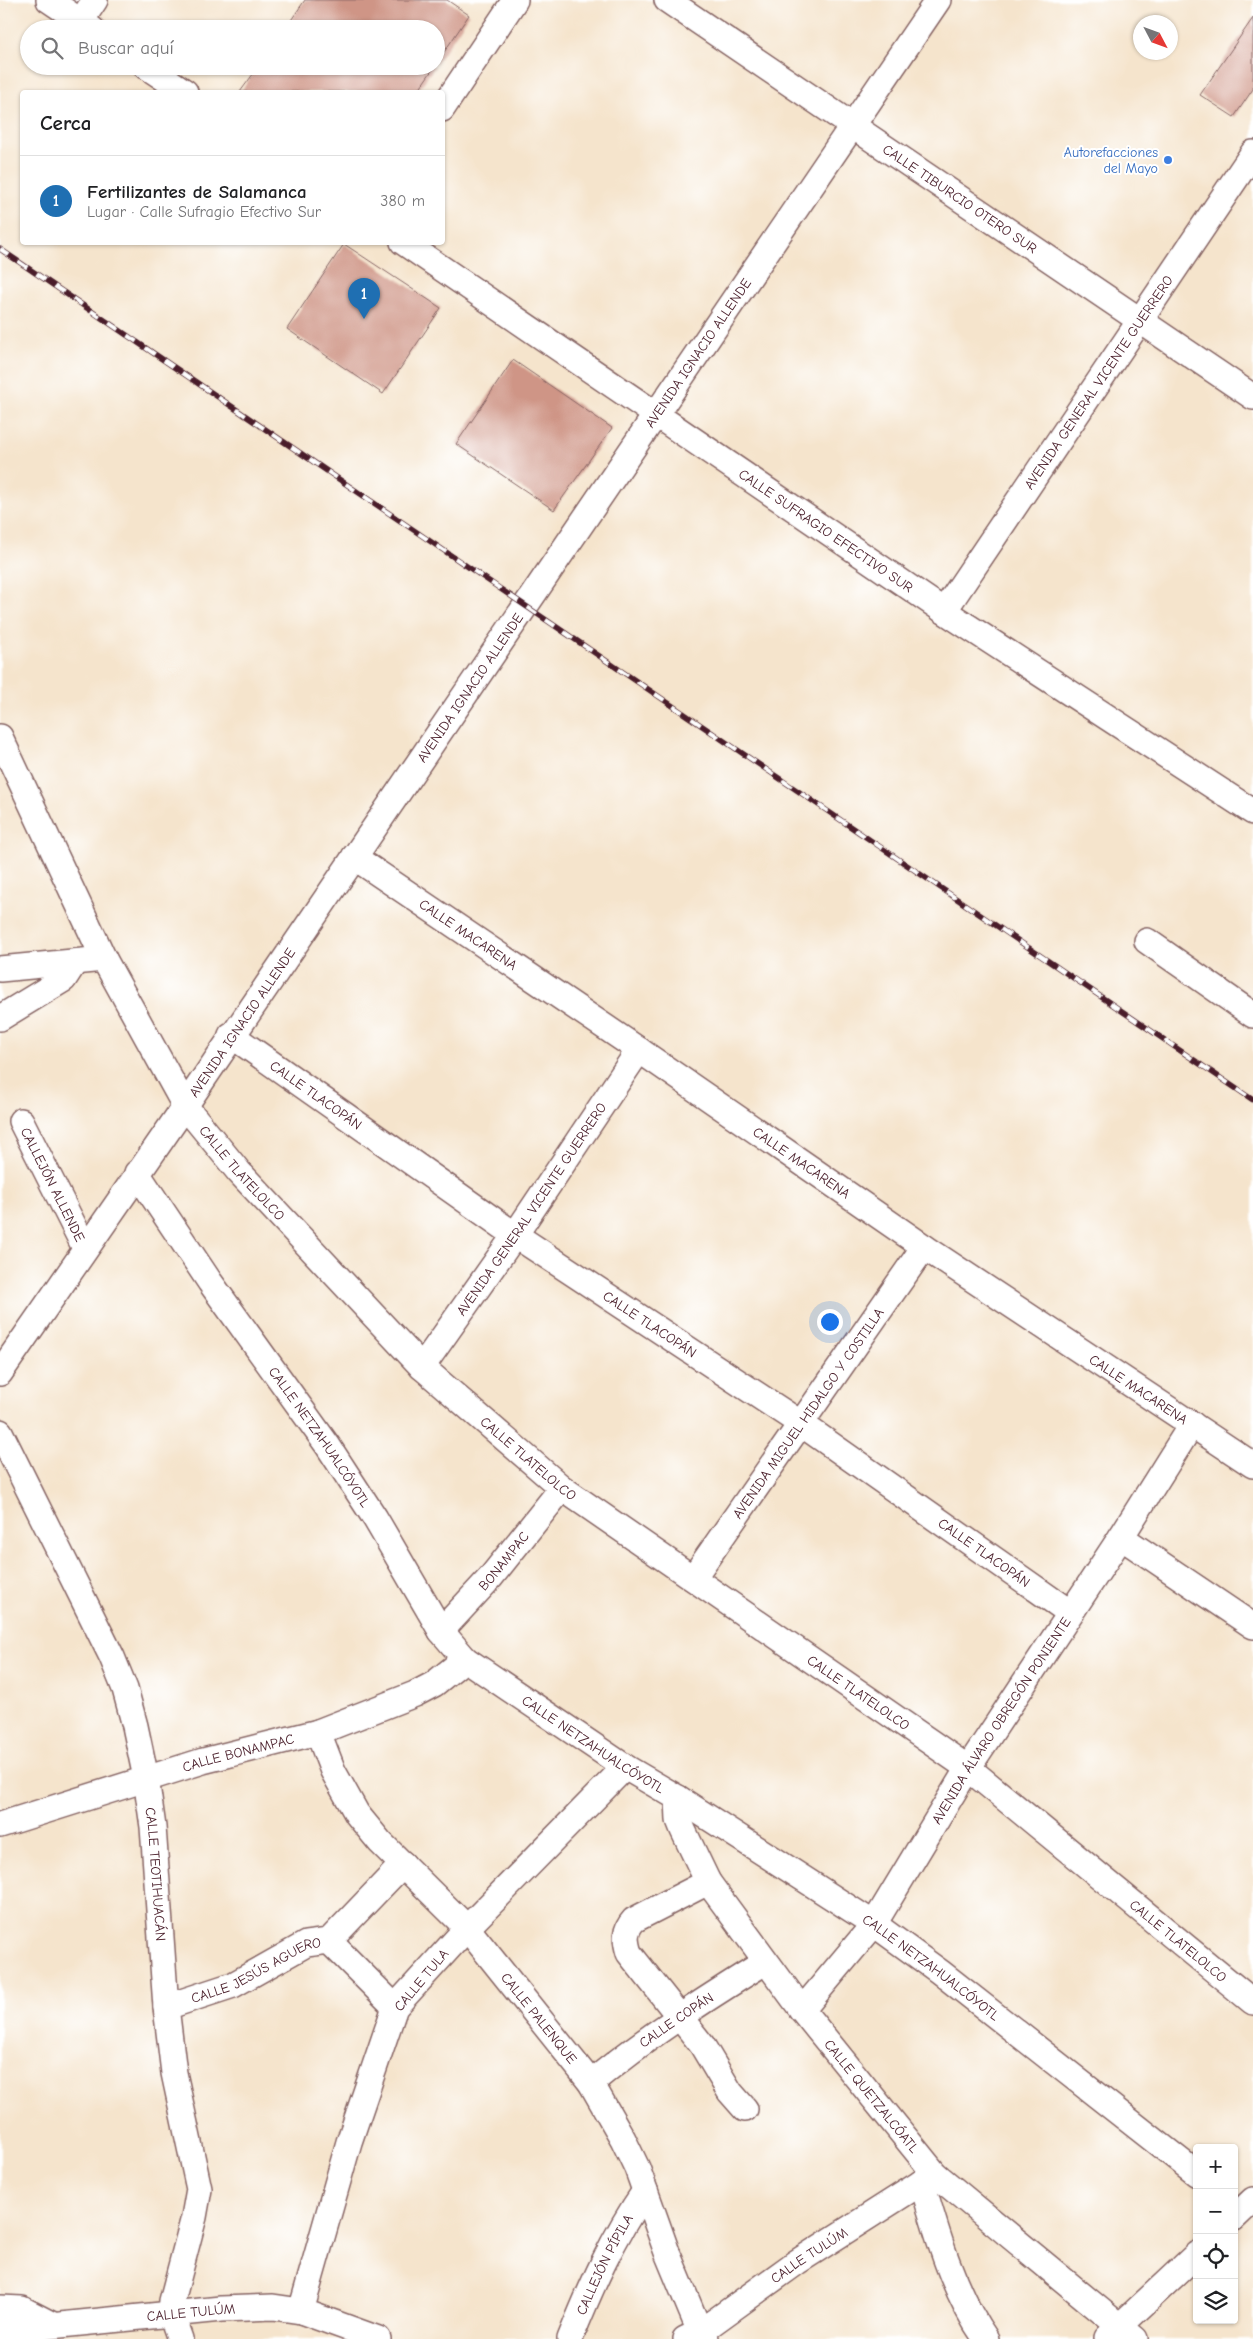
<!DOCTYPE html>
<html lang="es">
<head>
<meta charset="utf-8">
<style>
  body { margin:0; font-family:"Comic Neue",sans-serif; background:#f2f2f2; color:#202124 }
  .controls { position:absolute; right:15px; bottom:15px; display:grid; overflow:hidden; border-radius:5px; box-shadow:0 1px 4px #0004 }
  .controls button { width:45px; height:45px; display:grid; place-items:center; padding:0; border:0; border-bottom:1px solid #e0e0e0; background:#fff; color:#202124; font:25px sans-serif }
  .compass { position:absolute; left:1133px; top:15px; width:45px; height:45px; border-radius:50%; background:#fff; box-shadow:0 1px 4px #0004; rotate:131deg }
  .you { position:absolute; left:829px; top:1321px; width:18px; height:18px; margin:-12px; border:4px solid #fff; border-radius:50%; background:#1a73e8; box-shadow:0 0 0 8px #1a73e833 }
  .badge { display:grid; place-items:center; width:32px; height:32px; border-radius:50%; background:#1f6fb2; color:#fff; font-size:16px; font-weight:700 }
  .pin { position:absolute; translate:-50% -41px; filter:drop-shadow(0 1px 2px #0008) }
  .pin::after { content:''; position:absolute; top:26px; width:18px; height:15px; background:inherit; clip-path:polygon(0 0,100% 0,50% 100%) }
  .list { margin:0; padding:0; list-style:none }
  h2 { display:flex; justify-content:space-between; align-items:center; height:65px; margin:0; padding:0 20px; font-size:21px }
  h2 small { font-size:16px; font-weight:400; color:#757577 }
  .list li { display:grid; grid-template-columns:32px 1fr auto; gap:15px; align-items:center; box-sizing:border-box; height:90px; padding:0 20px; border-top:1px solid #e0e0e0 }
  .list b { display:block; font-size:19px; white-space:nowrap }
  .list p { margin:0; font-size:16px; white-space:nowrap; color:#757577 }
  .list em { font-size:16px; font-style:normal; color:#757577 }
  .icon { flex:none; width:28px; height:28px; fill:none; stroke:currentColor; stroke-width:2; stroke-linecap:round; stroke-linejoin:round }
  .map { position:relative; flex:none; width:1253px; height:2339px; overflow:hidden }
  .search { position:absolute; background:#fff; box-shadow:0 1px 4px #0004; left:20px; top:20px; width:425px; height:55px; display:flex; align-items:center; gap:12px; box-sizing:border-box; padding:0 18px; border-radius:28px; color:#757577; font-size:19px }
  .panel { position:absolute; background:#fff; box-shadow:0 1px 4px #0004; left:20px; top:90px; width:425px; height:155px; border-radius:5px }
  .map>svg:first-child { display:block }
</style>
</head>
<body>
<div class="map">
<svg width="1253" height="2339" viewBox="0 0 1253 2339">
  <rect width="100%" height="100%" fill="#fff"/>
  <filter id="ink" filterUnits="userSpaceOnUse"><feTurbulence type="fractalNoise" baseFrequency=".02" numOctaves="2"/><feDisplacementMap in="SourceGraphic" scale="10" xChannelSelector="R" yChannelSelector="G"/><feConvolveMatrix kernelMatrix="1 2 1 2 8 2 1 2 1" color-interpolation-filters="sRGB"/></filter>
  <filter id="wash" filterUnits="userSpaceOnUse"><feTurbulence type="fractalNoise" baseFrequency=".0096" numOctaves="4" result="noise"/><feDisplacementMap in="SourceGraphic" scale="20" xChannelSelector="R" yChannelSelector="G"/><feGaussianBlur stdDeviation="1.12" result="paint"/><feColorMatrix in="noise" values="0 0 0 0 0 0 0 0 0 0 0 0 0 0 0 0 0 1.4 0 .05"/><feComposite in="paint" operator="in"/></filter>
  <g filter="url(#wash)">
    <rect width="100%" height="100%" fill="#f5e4cc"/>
    <g id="blocks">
      <!-- building -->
      <g fill="#cf9586">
        <path d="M305,0H447L469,15L436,64V29H285Z"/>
        <path d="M1253,18V89L1234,117L1200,95Z"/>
        <path d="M259,66H435L417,92H240Z"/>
        <path d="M344,244L441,308L383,394L287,329Z"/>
        <path d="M513,360L612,428L554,510L456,444Z"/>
      </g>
    </g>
  </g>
  <g filter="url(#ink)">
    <use href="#blocks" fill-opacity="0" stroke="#866463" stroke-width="1"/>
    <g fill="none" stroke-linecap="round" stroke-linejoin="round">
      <defs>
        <g id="minor">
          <path d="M49,0L92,29"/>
          <path id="s1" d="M667,0L1253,397"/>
          <path d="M81,21L95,0"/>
          <path d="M146,66L185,92"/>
          <path d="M442,109L515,0"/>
          <path id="s2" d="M403,242L944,611L1253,812"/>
          <path id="s3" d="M944,611L1253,153"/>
          <path id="s4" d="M0,737L104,959L185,1106L239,1172L422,1367L562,1488L968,1768L1253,2002"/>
          <path id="s5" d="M354,857L639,1050L924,1247L1253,1465"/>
          <path d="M1147,941L1253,1015"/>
          <path d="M0,969L104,959"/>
          <path d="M0,1018L64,979L75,962"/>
          <path id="s6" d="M231,1035L515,1235L800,1423L1069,1612"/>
          <path id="s7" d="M21,1121L85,1248"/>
          <path id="s8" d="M137,1173L210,1282L328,1446L375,1518L441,1631L465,1659L625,1767L678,1798L874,1924L940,1972L1197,2174"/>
          <path id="s9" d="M422,1367L515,1235L639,1050"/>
          <path id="s10" d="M0,1373L185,1106L938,0"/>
          <path id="s11" d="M0,1432L112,1657L125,1689L135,1726L146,1778L153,1827L166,2007L174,2073L199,2189L194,2217L172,2301L171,2314L180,2339"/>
          <path d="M1121,1537L1253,1626"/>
          <path id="s12" d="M693,1578L924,1247"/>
          <path id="s13" d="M441,1631L491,1577L562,1488"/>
          <path id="s14" d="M318,1732L333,1771L357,1814L380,1842L467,1928L591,2083L623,2139L637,2168L668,2255L700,2332L706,2339"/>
          <path id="s15" d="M678,1798L679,1820L683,1830L708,1882L802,2010L935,2174L1135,2339"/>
          <path id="s16" d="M0,1825L203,1761L318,1732L415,1694L434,1684L465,1659"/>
          <path d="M708,1882L634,1920C624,1931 625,1940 629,1953L702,2045L730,2092L745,2109"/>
          <path d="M329,1941L395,2007"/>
          <path id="s17" d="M166,2007L233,1985L306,1944L329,1941L403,1864"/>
          <path id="s18" d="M802,2010L874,1924L968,1768L1121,1537L1192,1424"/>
          <path id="s19" d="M591,2083C646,2037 704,2000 765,1962"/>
          <path d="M922,2182C937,2235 954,2294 986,2339"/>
          <path d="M1234,2218L1253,2200"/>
          <path d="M0,2308L22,2309L53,2325"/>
          <path d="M301,2311L349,2142L395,2007L467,1928L625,1767"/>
          <path id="s20" d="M0,2331L221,2309L273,2307L301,2311L378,2339"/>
          <path d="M1107,2338L1197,2254"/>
          <path id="s21" d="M570,2339C591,2287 613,2237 645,2191"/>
          <path id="s22" d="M685,2339L700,2332L797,2262L935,2174"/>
        </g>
      </defs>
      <!-- minor casing -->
      <use href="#minor" stroke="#866463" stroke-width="28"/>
      <!-- minor -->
      <use href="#minor" stroke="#fff" stroke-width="25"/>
      <defs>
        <path id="rail" d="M0,249L1253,1100"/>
      </defs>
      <!-- rail casing -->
      <use href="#rail" stroke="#4a1f2b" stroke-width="5.5"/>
      <!-- rail -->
      <use href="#rail" stroke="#fff" stroke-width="4" stroke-dasharray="11" stroke-linecap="butt"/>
    </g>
  </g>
  <!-- markers -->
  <circle fill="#3f7fe0" stroke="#fff" stroke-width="2" cx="1168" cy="160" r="5"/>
  <g text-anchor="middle" stroke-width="4" stroke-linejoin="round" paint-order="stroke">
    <!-- shop labels -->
    <g font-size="14" fill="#366cbe" stroke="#fff" text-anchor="end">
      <text x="1158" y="157">Autorefacciones<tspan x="1158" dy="16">del Mayo</tspan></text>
    </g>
    <!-- street labels -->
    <g font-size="14" fill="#4a1f2b" stroke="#fff">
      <text dy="5" stroke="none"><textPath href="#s1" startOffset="354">CALLE TIBURCIO OTERO SUR</textPath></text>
      <text dy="5" stroke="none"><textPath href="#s10" startOffset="1236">AVENIDA IGNACIO ALLENDE</textPath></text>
      <text dy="5" stroke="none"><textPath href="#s3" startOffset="276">AVENIDA GENERAL VICENTE GUERRERO</textPath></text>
      <text dy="5" stroke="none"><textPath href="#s2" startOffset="512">CALLE SUFRAGIO EFECTIVO SUR</textPath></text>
      <text dy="5" stroke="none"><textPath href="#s10" startOffset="831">AVENIDA IGNACIO ALLENDE</textPath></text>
      <text dy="5" stroke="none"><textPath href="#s5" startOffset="138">CALLE MACARENA</textPath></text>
      <text dy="5" stroke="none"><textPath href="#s10" startOffset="426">AVENIDA IGNACIO ALLENDE</textPath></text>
      <text dy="5" stroke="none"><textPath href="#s6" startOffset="104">CALLE TLACOPÁN</textPath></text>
      <text dy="5" stroke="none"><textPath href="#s5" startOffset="542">CALLE MACARENA</textPath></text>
      <text dy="5" stroke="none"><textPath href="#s4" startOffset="501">CALLE TLATELOLCO</textPath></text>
      <text dy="5" stroke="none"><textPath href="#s7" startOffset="71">CALLEJÓN ALLENDE</textPath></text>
      <text dy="5" stroke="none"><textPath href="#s9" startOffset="192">AVENIDA GENERAL VICENTE GUERRERO</textPath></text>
      <text dy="5" stroke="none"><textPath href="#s6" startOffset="509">CALLE TLACOPÁN</textPath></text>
      <text dy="5" stroke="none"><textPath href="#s5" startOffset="948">CALLE MACARENA</textPath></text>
      <text dy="5" stroke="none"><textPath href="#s12" startOffset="201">AVENIDA MIGUEL HIDALGO Y COSTILLA</textPath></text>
      <text dy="5" stroke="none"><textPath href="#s8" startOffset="321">CALLE NETZAHUALCÓYOTL</textPath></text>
      <text dy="5" stroke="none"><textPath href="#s4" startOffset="906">CALLE TLATELOLCO</textPath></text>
      <text dy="5" stroke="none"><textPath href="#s6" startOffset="914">CALLE TLACOPÁN</textPath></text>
      <text dy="5" stroke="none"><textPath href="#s13" startOffset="94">BONAMPAC</textPath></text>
      <text dy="5" stroke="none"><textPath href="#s4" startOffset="1311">CALLE TLATELOLCO</textPath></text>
      <text dy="5" stroke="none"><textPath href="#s18" startOffset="352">AVENIDA ÁLVARO OBREGÓN PONIENTE</textPath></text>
      <text dy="5" stroke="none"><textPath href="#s8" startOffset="741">CALLE NETZAHUALCÓYOTL</textPath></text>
      <text dy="5" stroke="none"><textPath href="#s16" startOffset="249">CALLE BONAMPAC</textPath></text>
      <text dy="5" stroke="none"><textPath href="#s11" startOffset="474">CALLE TEOTIHUACÁN</textPath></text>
      <text dy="5" stroke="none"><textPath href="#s4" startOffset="1716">CALLE TLATELOLCO</textPath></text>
      <text dy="5" stroke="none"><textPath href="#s8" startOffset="1146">CALLE NETZAHUALCÓYOTL</textPath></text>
      <text dy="5" stroke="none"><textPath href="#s17" startOffset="98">CALLE JESÚS AGUERO</textPath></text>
      <text transform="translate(421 1980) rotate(-50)" y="5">CALLE TULA</text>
      <text dy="5" stroke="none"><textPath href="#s14" startOffset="365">CALLE PALENQUE</textPath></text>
      <text dy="5" stroke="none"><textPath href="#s19" startOffset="106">CALLE COPÁN</textPath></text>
      <text dy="5" stroke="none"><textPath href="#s15" startOffset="360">CALLE QUETZALCÓATL</textPath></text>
      <text dy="5" stroke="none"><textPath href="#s22" startOffset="150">CALLE TULÚM</textPath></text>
      <text dy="5" stroke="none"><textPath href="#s21" startOffset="82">CALLEJÓN PÍPILA</textPath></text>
      <text dy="5" stroke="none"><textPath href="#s20" startOffset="192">CALLE TULÚM</textPath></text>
    </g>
  </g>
</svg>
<div class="controls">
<button>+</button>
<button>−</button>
<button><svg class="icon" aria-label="locate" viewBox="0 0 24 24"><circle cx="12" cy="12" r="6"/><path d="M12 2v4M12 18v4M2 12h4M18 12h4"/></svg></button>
<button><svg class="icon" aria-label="layers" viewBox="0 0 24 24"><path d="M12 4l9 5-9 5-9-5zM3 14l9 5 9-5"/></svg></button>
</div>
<svg class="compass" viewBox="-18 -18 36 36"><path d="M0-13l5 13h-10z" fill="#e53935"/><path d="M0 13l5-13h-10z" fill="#757577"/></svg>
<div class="you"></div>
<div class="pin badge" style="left:364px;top:319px">1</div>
<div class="search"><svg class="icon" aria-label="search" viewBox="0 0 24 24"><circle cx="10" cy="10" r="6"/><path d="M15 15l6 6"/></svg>Buscar aquí</div>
<section class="panel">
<h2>Cerca<small></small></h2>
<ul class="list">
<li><span class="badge">1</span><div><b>Fertilizantes de Salamanca</b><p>Lugar · Calle Sufragio Efectivo Sur</p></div><em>380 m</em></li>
</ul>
</section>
</div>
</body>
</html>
